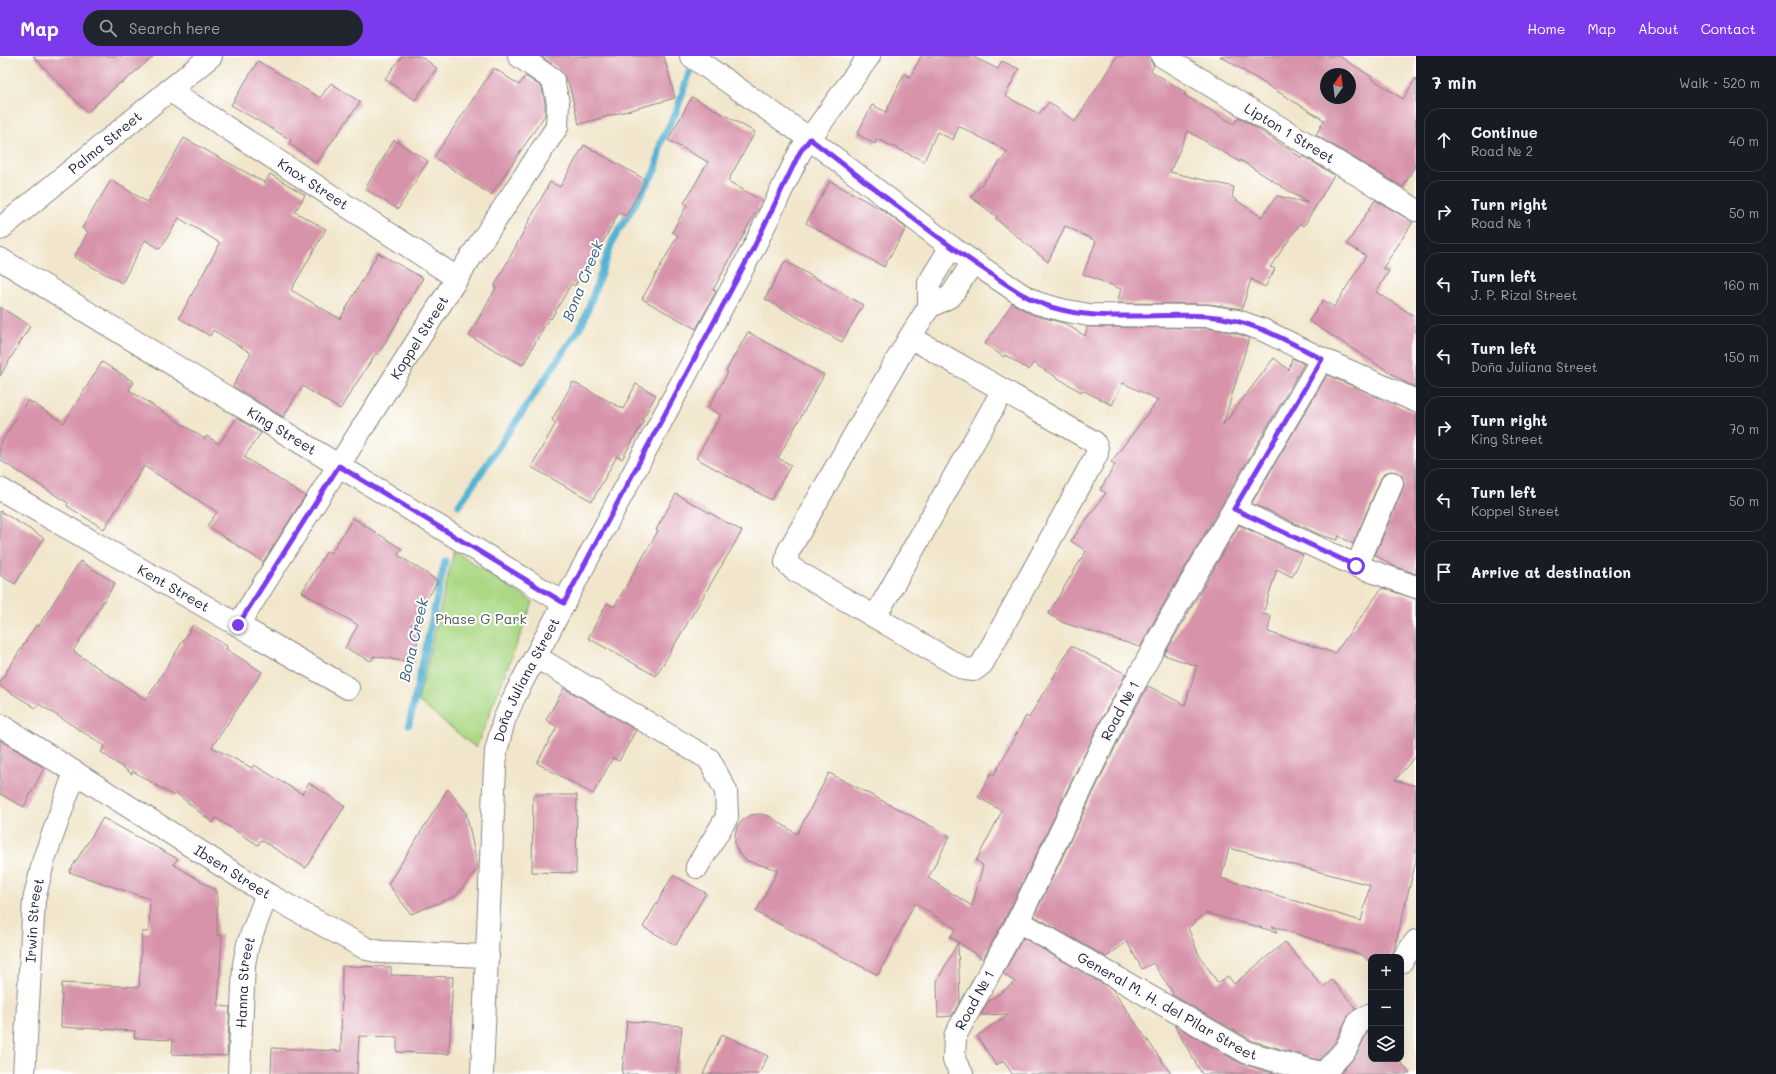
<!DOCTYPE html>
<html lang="en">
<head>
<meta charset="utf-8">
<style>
  body { margin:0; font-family:Mali,sans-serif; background:#20242c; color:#f1f3f6 }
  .controls { position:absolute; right:12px; bottom:12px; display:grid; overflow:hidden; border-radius:8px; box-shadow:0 4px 16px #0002 }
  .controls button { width:36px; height:36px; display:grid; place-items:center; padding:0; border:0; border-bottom:1px solid #363941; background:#171b24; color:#f1f3f6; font:20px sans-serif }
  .compass { position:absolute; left:1320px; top:12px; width:36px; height:36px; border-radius:50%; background:#171b24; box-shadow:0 4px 16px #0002; rotate:14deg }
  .stop { position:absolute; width:12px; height:12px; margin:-9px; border:3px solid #7c3aed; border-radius:50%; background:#fff }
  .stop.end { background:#7c3aed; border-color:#fff; box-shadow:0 1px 4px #0008 }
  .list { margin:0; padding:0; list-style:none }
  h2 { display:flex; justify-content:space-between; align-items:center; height:52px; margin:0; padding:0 16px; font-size:17px }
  h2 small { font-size:13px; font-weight:400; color:#9ea1a6 }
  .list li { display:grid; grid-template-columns:26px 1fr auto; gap:12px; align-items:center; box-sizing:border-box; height:64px; margin:0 8px 8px; padding:0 8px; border:1px solid #363941; border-radius:16px }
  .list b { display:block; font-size:15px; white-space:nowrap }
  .list p { margin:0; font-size:13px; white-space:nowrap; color:#9ea1a6 }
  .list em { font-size:13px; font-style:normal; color:#9ea1a6 }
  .icon { flex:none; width:22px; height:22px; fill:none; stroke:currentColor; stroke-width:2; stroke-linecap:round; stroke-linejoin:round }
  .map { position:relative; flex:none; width:1416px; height:1018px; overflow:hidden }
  header { display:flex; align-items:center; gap:24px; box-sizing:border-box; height:56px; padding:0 20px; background:#7c3aed; color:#fff }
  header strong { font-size:19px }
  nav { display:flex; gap:22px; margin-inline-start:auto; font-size:14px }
  .search { width:280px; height:36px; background:#20242c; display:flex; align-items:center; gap:10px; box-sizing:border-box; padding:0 14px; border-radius:22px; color:#9ea1a6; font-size:15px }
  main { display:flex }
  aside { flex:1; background:#171b24 }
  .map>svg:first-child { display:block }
</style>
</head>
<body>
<header>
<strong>Map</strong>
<div class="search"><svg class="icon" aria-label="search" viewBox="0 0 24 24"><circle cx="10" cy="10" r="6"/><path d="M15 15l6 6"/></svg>Search here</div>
<nav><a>Home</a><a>Map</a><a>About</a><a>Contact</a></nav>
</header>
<main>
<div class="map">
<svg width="1416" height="1018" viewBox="0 0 1416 1018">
  <rect width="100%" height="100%" fill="#fff"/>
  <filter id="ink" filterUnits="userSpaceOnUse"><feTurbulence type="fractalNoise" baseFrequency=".025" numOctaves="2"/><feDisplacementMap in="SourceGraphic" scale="8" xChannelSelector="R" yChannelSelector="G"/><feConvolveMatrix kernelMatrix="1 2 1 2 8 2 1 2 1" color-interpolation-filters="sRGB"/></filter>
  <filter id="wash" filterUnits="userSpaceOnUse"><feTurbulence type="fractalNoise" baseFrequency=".012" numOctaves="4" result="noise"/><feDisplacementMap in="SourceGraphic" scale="16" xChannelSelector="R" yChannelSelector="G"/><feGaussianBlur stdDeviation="0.9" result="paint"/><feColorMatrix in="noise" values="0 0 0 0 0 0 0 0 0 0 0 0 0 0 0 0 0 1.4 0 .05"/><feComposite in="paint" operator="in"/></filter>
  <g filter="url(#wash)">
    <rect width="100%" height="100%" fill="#f1e6cb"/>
    <!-- green -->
    <path fill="#abd884" stroke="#667d60" d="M454,495L533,546L476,692L418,645Z"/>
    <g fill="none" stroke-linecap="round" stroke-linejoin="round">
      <!-- stream -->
      <g stroke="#54b2d3" stroke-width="7">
        <path d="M459,449L583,267L613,184L656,113L661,86L677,54L689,17"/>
        <path d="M409,668L445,505"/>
      </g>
    </g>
    <g id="blocks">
      <!-- building -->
      <g fill="#d793aa" fill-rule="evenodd">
        <path d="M33,0H154L122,27L121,26L87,56Z"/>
        <path d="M402,0H420L437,12L415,44L385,23Z"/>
        <path d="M541,0H664L675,42L579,68L568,25L566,27L565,21L560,14Z"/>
        <path d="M921,0H971L998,13L1002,5L1019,13L1005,40L1039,58L1049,46L1075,66L1117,0H1150L1151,6L1154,9L1151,15L1185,36L1184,39L1234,68L1239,61L1302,102L1303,100L1334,119L1304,170L1300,168L1270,211L1275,213L1265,231L1251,223L1242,253L1208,248L1117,247L1121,233L1083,218L1096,185L1065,170L1048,206L996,163L997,161L971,141L1008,96L959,70L953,84L937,76L924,105L877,83L875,88L857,78L872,49L886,56L904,18L910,21ZM1188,75L1240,106V104L1308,147L1277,140L1261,161L1232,141L1234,131L1170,116Z"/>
        <path d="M1220,0H1339L1372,21L1371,22L1403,43L1416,22V108L1403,131L1316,79L1324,64ZM1326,18H1350V42H1326Z"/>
        <path d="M258,5L320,42L331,27L360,46L317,107L289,87L291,84L231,49Z"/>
        <path d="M494,12L519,29L525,20L542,31L545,48V59L491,139L434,101Z"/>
        <path d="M692,41L755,76L728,125L762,145L713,234L716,235L696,273L642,243L678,179L672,176L687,149L684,147L708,106L668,84Z"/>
        <path d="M184,82L265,127L270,118L305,139L295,156L326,173L291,234L340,263L378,197L423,222L378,299L376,297L340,353L302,330L283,361L233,330L251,297L213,274L210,280L179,262L220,187L179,162L160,193L145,184L122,227L74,201L88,176L82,172L111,124L147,146Z"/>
        <path d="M394,84L428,105L398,153L365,133Z"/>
        <path d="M584,89L646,124L626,160L619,156L599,193L596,192L575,230L571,228L551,263L549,262L523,309L469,280L496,232L494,231L550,126L560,131Z"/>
        <path d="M830,125L884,155L906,172L884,211L806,167Z"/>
        <path d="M1375,144L1413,166L1383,212L1389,215L1376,236L1416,261V331L1408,328L1309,265L1323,244L1334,251L1366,200L1347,188Z"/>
        <path d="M785,205L863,249L842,286L765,243Z"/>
        <path d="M1012,247L1033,259L1064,267L1085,280L1087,271L1207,272L1235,277L1249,282L1223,369L1274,302L1289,314L1292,302L1304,308L1162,551L1140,591L1064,567L1048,558L1086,495L1071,485L1106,437L1100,434L1115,409L1111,406L1158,344L1123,327L1112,349L1082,334L1081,336L1033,307L1029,314L1005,299L1004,301L985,288Z"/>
        <path d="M0,251L30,270L0,320Z"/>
        <path d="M748,276L824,319L778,402L791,409L771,444L696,402L721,359L708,352L728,316L726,315Z"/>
        <path d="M102,306L134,326L129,334L205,383L207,380L219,388L237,362L261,377L244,401L305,440L263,506L207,470L217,456L144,410L104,473L67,450L68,447L0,404V388L28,344L64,367Z"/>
        <path d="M1327,319L1416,357V518L1394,510L1375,499L1404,431V426L1402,420L1397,416L1390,415L1385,417L1381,422L1353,488L1339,480L1337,484L1318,478L1252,447Z"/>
        <path d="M573,326L623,353L636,328L656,339L642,364L644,365L622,403L617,400L592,445L531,411L556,367L552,364Z"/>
        <path d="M676,438L742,475L656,620L588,582L607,547L614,551L658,475L656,474Z"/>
        <path d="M0,455L44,482L15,528L0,519Z"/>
        <path d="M353,462L402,493L398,499L438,525L411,569L420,570L414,607L374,600L371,605L345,592L358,569L302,536L327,495L331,497Z"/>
        <path d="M1239,469L1303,499L1292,521L1277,513L1263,558L1271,560L1268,576L1335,597L1382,532L1416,543V700L1395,724L1416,730V805L1394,894L1390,901H1371V907L1362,899L1272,870L1277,876L1206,857L1188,872L1199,899L1218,927L1228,920L1234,928L1285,886L1323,931L1332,924L1356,952L1348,960L1335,986L1319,1004L1253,985L1172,939L1173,937L1153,907L1142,913L1127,886L1106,901L1034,860L1123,675L1148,630L1185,649L1197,610L1164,599ZM1229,792L1370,829L1361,865L1221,822Z"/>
        <path d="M80,505L115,527L73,595L146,644L193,569L227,590L226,593L262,616L212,691L252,712L254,709L302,738L309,727L345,750L306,812L261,784L258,789L216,762L213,767L176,737L174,740L133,715L132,718L101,696L105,690L39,648L36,652L0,630V626L36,569L38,571Z"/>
        <path d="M1071,590L1126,618L1101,664L1007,859L983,903L958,886L960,945L952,960L938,961L937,925L958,886L950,881L956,873L915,847L878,919L756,856L778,814L747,805L739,798L735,788V779L737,770L744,763L751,759L760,758L769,760L797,778L829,717L950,780L928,822L972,850L983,809L976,805L1002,755L978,741L991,717L994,719L1026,660L1029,662L1043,637L1044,638Z"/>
        <path d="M564,632L636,674L619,705L613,702L593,738L537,707L557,671L546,664Z"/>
        <path d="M0,684L44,712L24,751L0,738Z"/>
        <path d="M448,733L466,756L478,812L456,840L411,858L388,828Z"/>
        <path d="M533,739H577L576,817L532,816Z"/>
        <path d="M103,762L178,803L173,808L217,835V879H222L218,950L230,951L227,1000L172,998L173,984L134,982L135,975L61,971L62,927L139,931L142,876H149L150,843L69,816Z"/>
        <path d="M673,819L706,837L676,889L643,871Z"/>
        <path d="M1023,882L1112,933L1171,1018H1012L1004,1005L996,1009L977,980L1009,958L981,959L987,947L1015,926L1003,918Z"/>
        <path d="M342,910L391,911V919L453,921L449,998L397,996V981L359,980L357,1018H271L272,992L341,995Z"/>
        <path d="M627,965L682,970L677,1018H622Z"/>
        <path d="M1174,969L1242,1008L1277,1018H1202Z"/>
        <path d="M1368,975L1371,977V1003H1398L1410,1018H1340L1357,998Z"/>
        <path d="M722,978L768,1000L759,1018H703Z"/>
      </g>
    </g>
  </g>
  <g filter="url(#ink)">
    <use href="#blocks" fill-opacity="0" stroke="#8a8483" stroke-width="1"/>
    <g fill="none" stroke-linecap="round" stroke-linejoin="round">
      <defs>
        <g id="minor">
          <path d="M691,0L810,83L951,191L1019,237L1037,247L1062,254L1089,259L1208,260L1238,265L1263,274L1322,303L1416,345"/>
          <path id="s1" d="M1162,0L1416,154"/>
          <path id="s2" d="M169,34L457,222"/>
          <path id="s3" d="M0,173L211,0"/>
          <path id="s4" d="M0,203L564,547"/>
          <path d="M929,251L951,240L973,206"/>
          <path d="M910,281L1094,386L1097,392V398L982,608L974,614L964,613L793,513L786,506L788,496L910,281L929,251V227L951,191"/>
          <path id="s5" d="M0,433L348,632"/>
          <path d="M1234,453L1357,510L1416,531"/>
          <path d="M1357,510L1392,427"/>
          <path d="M875,561L1003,334"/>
          <path id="s6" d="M238,569L457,222L557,71L558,47L553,24L519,0"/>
          <path d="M536,601L709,703L726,735L727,761L697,811"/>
          <path id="s7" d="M0,669L267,838L367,893L381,896L488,900"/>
          <path id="s8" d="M1018,865L1248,997L1324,1018"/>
          <path d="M1401,906L1416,885"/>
          <path id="s9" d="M24,1018L34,844L44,803L75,716"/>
          <path id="s10" d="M239,1018L244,908L248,888L267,838"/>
          <path id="s11" d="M482,1018L494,732L496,695L504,664L516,637L754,191L800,96L869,0"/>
          <path id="s12" d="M962,1018L954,1004L955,980L1018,865L1112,669L1173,557L1322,303"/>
          <path d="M1323,1018L1346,993L1359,965L1371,958"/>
        </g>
      </defs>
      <!-- minor casing -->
      <use href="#minor" stroke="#8a8483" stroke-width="24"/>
      <!-- minor -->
      <use href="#minor" stroke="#fff" stroke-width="22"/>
    </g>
  </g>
  <g fill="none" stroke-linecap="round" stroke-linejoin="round" filter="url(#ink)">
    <!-- route -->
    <path stroke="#7c3aed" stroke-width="5" d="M238,569L339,410L564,547L754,191L800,96L810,83C866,125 921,171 979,210C1006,228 1030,247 1062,254C1108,265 1160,257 1207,260C1249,263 1286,284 1322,303L1234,453L1356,510"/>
  </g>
  <g text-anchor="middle" stroke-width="4" stroke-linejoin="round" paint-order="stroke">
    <!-- street labels -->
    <g font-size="14" fill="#22223b" stroke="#fff">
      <text dy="5" stroke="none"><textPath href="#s1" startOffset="149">Lipton 1 Street</textPath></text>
      <text dy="5" stroke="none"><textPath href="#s3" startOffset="136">Palma Street</textPath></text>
      <text dy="5" stroke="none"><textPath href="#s2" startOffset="172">Knox Street</textPath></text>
      <text dy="5" stroke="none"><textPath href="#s6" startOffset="340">Koppel Street</textPath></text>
      <text dy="5" stroke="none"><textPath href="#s4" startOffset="330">King Street</textPath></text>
      <text dy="5" stroke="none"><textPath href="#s5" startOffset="200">Kent Street</textPath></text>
      <text dy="5" stroke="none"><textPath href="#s11" startOffset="401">Doña Juliana Street</textPath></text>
      <text dy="5" stroke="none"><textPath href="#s12" startOffset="405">Road № 1</textPath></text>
      <text dy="5" stroke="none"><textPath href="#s7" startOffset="275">Ibsen Street</textPath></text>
      <text dy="5" stroke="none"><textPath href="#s9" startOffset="154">Irwin Street</textPath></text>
      <text dy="5" stroke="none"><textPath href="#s10" startOffset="92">Hanna Street</textPath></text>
      <text dy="5" stroke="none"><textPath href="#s12" startOffset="81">Road № 1</textPath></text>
      <text dy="5" stroke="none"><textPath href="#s8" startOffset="172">General M. H. del Pilar Street</textPath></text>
    </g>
    <!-- park labels -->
    <g font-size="14" fill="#4b5951" stroke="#fff">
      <text x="481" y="568">Phase G Park</text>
    </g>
    <!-- water labels -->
    <g font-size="15" font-style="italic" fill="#365c78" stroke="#fff">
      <text transform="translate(583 225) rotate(-68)" y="5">Bona Creek</text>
      <text transform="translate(414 584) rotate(-77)" y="5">Bona Creek</text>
    </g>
  </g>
</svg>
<div class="controls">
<button>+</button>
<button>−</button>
<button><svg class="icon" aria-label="layers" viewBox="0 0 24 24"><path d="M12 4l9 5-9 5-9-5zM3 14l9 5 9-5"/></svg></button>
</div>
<svg class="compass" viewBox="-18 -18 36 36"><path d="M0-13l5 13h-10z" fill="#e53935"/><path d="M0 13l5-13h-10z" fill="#9ea1a6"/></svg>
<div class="stop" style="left:1356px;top:510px"></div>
<div class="stop end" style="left:238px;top:569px"></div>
</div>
<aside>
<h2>7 min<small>Walk · 520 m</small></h2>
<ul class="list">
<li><svg class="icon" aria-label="ahead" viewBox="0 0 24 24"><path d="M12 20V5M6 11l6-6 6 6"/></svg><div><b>Continue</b><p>Road № 2</p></div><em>40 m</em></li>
<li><svg class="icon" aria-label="right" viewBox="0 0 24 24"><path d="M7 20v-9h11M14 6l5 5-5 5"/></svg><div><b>Turn right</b><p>Road № 1</p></div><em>50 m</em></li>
<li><svg class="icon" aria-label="left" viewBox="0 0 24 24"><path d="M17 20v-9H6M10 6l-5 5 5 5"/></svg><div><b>Turn left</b><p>J. P. Rizal Street</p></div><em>160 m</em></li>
<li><svg class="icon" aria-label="left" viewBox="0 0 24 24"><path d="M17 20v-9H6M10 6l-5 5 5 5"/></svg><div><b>Turn left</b><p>Doña Juliana Street</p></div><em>150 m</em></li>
<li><svg class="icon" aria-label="right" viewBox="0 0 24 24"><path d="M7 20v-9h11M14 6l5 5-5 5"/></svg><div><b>Turn right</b><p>King Street</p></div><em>70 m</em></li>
<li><svg class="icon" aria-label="left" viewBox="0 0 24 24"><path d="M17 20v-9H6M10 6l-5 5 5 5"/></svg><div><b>Turn left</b><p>Koppel Street</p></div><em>50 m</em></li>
<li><svg class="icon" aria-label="arrive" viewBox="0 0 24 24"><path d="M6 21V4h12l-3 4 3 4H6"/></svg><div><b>Arrive at destination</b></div></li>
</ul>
</aside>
</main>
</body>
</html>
